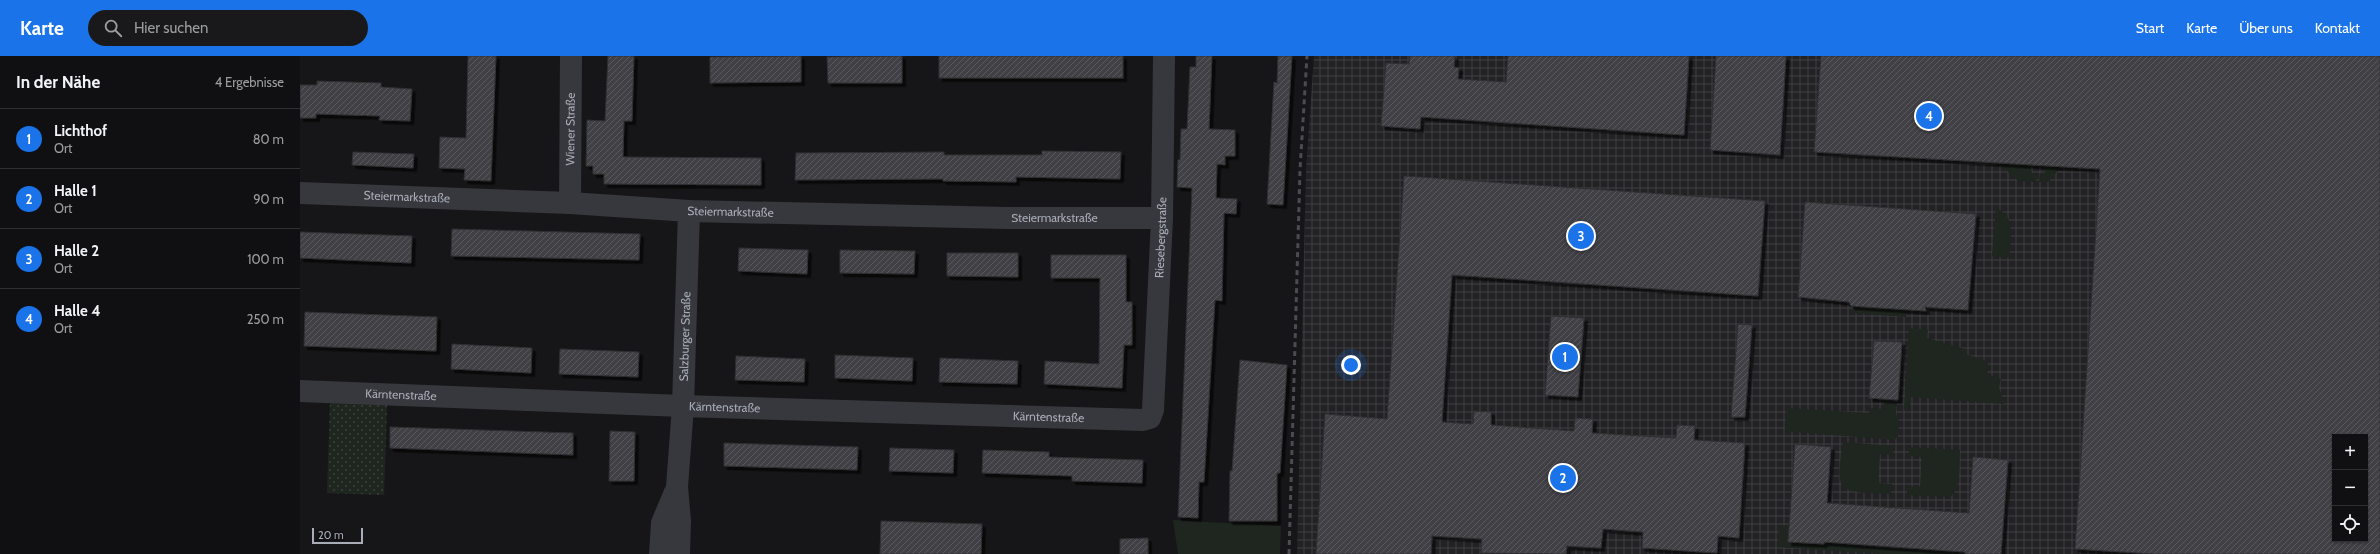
<!DOCTYPE html>
<html lang="de">
<head>
<meta charset="utf-8">
<style>
  body { margin:0; font-family:Cabin,sans-serif; background:#19191b; color:#f1f3f6 }
  .controls { position:absolute; right:12px; bottom:12px; display:grid; overflow:hidden; border-radius:0px; box-shadow:0 1px 3px #0004 }
  .controls button { width:36px; height:36px; display:grid; place-items:center; padding:0; border:0; border-bottom:1px solid #303032; background:#101012; color:#f1f3f6; font:20px sans-serif }
  .scale { position:absolute; left:12px; bottom:10px; width:51px; box-sizing:border-box; padding-left:4px; border:2px solid #a8adb8; border-top:0; font-size:11px; line-height:14px; white-space:nowrap; color:#a8adb8; -webkit-text-stroke:3px #111113; paint-order:stroke }
  .you { position:absolute; left:1051px; top:309px; width:14px; height:14px; margin:-10px; border:3px solid #fff; border-radius:50%; background:#1a73e8; box-shadow:0 0 0 6px #1a73e833 }
  .badge { display:grid; place-items:center; width:26px; height:26px; border-radius:50%; background:#1a73e8; color:#fff; font-size:13px; font-weight:700 }
  .pin { position:absolute; translate:-50% -50%; border:2px solid #fff; box-shadow:0 1px 4px #0006 }
  .list { margin:0; padding:0; list-style:none }
  h2 { display:flex; justify-content:space-between; align-items:center; height:52px; margin:0; padding:0 16px; font-size:17px }
  h2 small { font-size:13px; font-weight:400; color:#9c9d9f }
  .list li { display:grid; grid-template-columns:26px 1fr auto; gap:12px; align-items:center; box-sizing:border-box; height:60px; padding:0 16px; border-top:1px solid #303032 }
  .list b { display:block; font-size:15px; white-space:nowrap }
  .list p { margin:0; font-size:13px; white-space:nowrap; color:#9c9d9f }
  .list em { font-size:13px; font-style:normal; color:#9c9d9f }
  .icon { flex:none; width:22px; height:22px; fill:none; stroke:currentColor; stroke-width:2; stroke-linecap:round; stroke-linejoin:round }
  .map { position:relative; flex:none; width:2080px; height:498px; overflow:hidden }
  header { display:flex; align-items:center; gap:24px; box-sizing:border-box; height:56px; padding:0 20px; background:#1a73e8; color:#fff }
  header strong { font-size:19px }
  nav { display:flex; gap:22px; margin-inline-start:auto; font-size:14px }
  .search { width:280px; height:36px; background:#19191b; display:flex; align-items:center; gap:10px; box-sizing:border-box; padding:0 14px; border-radius:22px; color:#9c9d9f; font-size:15px }
  main { display:flex }
  aside { flex:1; background:#101012 }
  .map>svg:first-child { display:block }
</style>
</head>
<body>
<header>
<strong>Karte</strong>
<div class="search"><svg class="icon" aria-label="search" viewBox="0 0 24 24"><circle cx="10" cy="10" r="6"/><path d="M15 15l6 6"/></svg>Hier suchen</div>
<nav><a>Start</a><a>Karte</a><a>Über uns</a><a>Kontakt</a></nav>
</header>
<main>
<aside>
<h2>In der Nähe<small>4 Ergebnisse</small></h2>
<ul class="list">
<li><span class="badge">1</span><div><b>Lichthof</b><p>Ort</p></div><em>80 m</em></li>
<li><span class="badge">2</span><div><b>Halle 1</b><p>Ort</p></div><em>90 m</em></li>
<li><span class="badge">3</span><div><b>Halle 2</b><p>Ort</p></div><em>100 m</em></li>
<li><span class="badge">4</span><div><b>Halle 4</b><p>Ort</p></div><em>250 m</em></li>
</ul>
</aside>
<div class="map">
<svg width="2080" height="498" viewBox="0 0 2080 498">
  <defs>
    <pattern id="industrial-grid" width="8" height="8" patternUnits="userSpaceOnUse"><rect width="8" height="8" fill="#222225"/><path d="M0 4h8M4 0v8" fill="none" stroke="#3f3f43"/></pattern>
    <pattern id="park-dots" width="8" height="8" patternUnits="userSpaceOnUse"><rect width="8" height="8" fill="#1e261f"/><path d="M2 2h.1M6 6h.1" fill="none" stroke="#3c433d" stroke-width="1.8" stroke-linecap="round"/></pattern>
    <pattern id="building-hatch" width="6" height="6" patternUnits="userSpaceOnUse"><rect width="6" height="6" fill="#404145"/><path d="M-1 1l2-2M0 6l6-6M5 7l2-2" fill="none" stroke="#595a5e"/></pattern>
    <filter id="shadow"><feDropShadow dx="3.5" dy="3.5" stdDeviation="0" flood-color="#0009"/></filter>
  </defs>
  <rect width="100%" height="100%" fill="#161618"/>
  <!-- industrial -->
  <path fill="url(#industrial-grid)" fill-rule="evenodd" d="M1014,0H2080V498H997L1006,114ZM2035,381H2065V483H2035Z"/>
  <!-- grass -->
  <g fill="#1e261f">
    <path d="M1694,107L1730,110L1732,117H1737L1736,126L1718,125L1706,114Z"/>
    <path d="M1745,111H1761L1748,126H1739L1740,117H1745Z"/>
    <path d="M1696,153C1717,157 1710,186 1709,202L1692,200Z"/>
    <path d="M1553,251L1606,255V261L1553,257Z"/>
    <path d="M1609,272L1628,274L1627,282L1665,293V298L1684,304L1691,311L1687,313L1688,318L1701,323L1699,331L1704,348L1611,341L1609,354H1604Z"/>
    <path d="M1584,345L1597,346L1596,359H1599L1598,381L1594,384L1485,375L1487,352L1569,357L1570,352L1583,353Z"/>
    <path d="M1543,386L1594,390L1593,399L1580,398L1578,427L1592,428L1591,438C1580,437 1544,439 1541,427C1537,416 1542,397 1543,386Z"/>
    <path d="M1609,391L1660,394C1659,407 1662,435 1649,441L1607,439V430L1620,431L1622,401L1609,400Z"/>
    <path d="M873,464L981,470L980,498H878Z"/>
    <path d="M1479,469L1488,470L1487,486L1524,489L1525,487L1664,498H1583L1478,491Z"/>
  </g>
  <!-- park -->
  <path fill="url(#park-dots)" d="M30,346L87,349L84,439L27,437Z"/>
  <!-- building -->
  <g fill="url(#building-hatch)" stroke="#303034" fill-rule="evenodd" filter="url(#shadow)">
    <path d="M168,0H196L191,125L164,124L165,113L139,112L140,81L166,82Z"/>
    <path d="M308,0H334L332,65H324L323,101L461,102V129L304,128V118H293V110H286L287,64L305,65Z"/>
    <path d="M501,0V26L410,27V1Z"/>
    <path d="M602,0V27H528L527,1Z"/>
    <rect x="639" y="0" width="184" height="22"/>
    <path d="M896,0H912L909,73L935,74V100H925V109L917,108L916,142L937,143L936,158L924,157L922,245L915,244L904,426H899L898,462L878,461L892,132L877,131L878,104H880L881,73H887L890,11H896Z"/>
    <path d="M978,0H992L983,149L967,148L974,26L977,27Z"/>
    <path d="M1110,0H1155L1154,11L1159,12L1158,23L1206,26L1208,0H1389L1384,79L1121,61L1120,73L1081,70L1086,7L1109,8Z"/>
    <path d="M1416,0H1486L1480,99L1410,94Z"/>
    <path d="M1521,0H2080V498H1854L1775,493L1800,113L1514,96ZM2035,381H2065V483H2035Z"/>
    <path d="M17,25L81,27V31L112,33L110,65L79,64L80,60L16,58V62H0V29H17Z"/>
    <path d="M742,95L821,96L820,123L716,121V126L643,125V123L495,124L496,97L644,96V99H742Z"/>
    <path d="M53,96L114,98L113,112L52,109Z"/>
    <path d="M1104,120L1465,145L1458,240L1152,219L1142,366L1173,368L1174,355L1191,356V369L1274,375L1275,362L1293,363L1292,377L1376,382L1377,369L1395,370L1394,384L1445,387L1439,482L1418,480L1417,497L1342,492L1343,476L1303,473L1301,492L1267,490L1266,498L1181,497L1182,483L1132,480L1131,498H1016L1025,358L1087,363Z"/>
    <path d="M1505,146L1676,158L1668,254L1625,251L1626,255L1551,250L1549,246L1498,241Z"/>
    <path d="M152,173L340,178L339,204L151,200Z"/>
    <path d="M0,176L112,180L111,207L0,202Z"/>
    <path d="M439,192L508,194L507,218L438,215Z"/>
    <path d="M540,194L615,195L614,218L540,217Z"/>
    <path d="M647,197H718V221L647,220Z"/>
    <path d="M751,199H826V246H832V289H824L822,332L744,328L745,305L799,308L800,222H751Z"/>
    <path d="M5,256L137,261L136,295L4,290Z"/>
    <path d="M1251,260L1284,262L1278,341L1245,339Z"/>
    <path d="M1438,268L1452,269L1445,361H1431Z"/>
    <path d="M1574,285L1602,286L1598,344L1569,342Z"/>
    <path d="M152,288L232,292L231,317L151,313Z"/>
    <path d="M260,293L339,296L338,321L259,318Z"/>
    <path d="M535,299L613,302L612,325L535,322Z"/>
    <path d="M436,300L505,303L504,326L435,324Z"/>
    <path d="M640,302L718,305L717,328L639,326Z"/>
    <path d="M940,304L987,309L980,417H977V465H929L930,415H932Z"/>
    <path d="M90,371L273,377V399L90,392Z"/>
    <path d="M310,375L335,376L334,425H309Z"/>
    <path d="M424,387L558,391L557,414L424,410Z"/>
    <path d="M1495,388L1531,391L1527,447L1669,457L1673,401L1708,404L1701,498H1665V496L1524,486V488L1488,486Z"/>
    <path d="M590,392L654,394L653,417L589,415Z"/>
    <path d="M683,394L749,396V401L843,404L842,427L772,425V420L682,417Z"/>
    <path d="M581,465L682,468L681,498H580Z"/>
    <path d="M848,482V498H820V483Z"/>
  </g>
  <g fill="none" stroke-linecap="round" stroke-linejoin="round">
    <!-- minor -->
    <g stroke="#37383d" stroke-width="22">
      <path id="s1" d="M0,137L270,147L389,155L707,162H862"/>
      <path id="s2" d="M270,147L271,0"/>
      <path id="s3" d="M0,335L383,350L843,364L850,362L853,354L862,162L864,0"/>
      <path d="M360,498L362,467L375,436"/>
      <path id="s4" d="M379,498L380,465L377,431L383,350L389,155"/>
    </g>
    <!-- rail -->
    <path stroke="#4a4c52" stroke-width="3" stroke-dasharray="5 4" stroke-linecap="butt" d="M989,498L1000,114L1007,0"/>
  </g>
  <g text-anchor="middle" stroke-width="4" stroke-linejoin="round" paint-order="stroke">
    <!-- street labels -->
    <g font-size="12" fill="#a8adb8" stroke="#111113">
      <text dy="4" stroke="none"><textPath href="#s2" startOffset="74">Wiener Straße</textPath></text>
      <text dy="4" stroke="none"><textPath href="#s1" startOffset="107">Steiermarkstraße</textPath></text>
      <text dy="4" stroke="none"><textPath href="#s1" startOffset="431">Steiermarkstraße</textPath></text>
      <text dy="4" stroke="none"><textPath href="#s1" startOffset="755">Steiermarkstraße</textPath></text>
      <text dy="4" stroke="none"><textPath href="#s3" startOffset="1032">Riesebergstraße</textPath></text>
      <text dy="4" stroke="none"><textPath href="#s4" startOffset="218">Salzburger Straße</textPath></text>
      <text dy="4" stroke="none"><textPath href="#s3" startOffset="101">Kärntenstraße</textPath></text>
      <text dy="4" stroke="none"><textPath href="#s3" startOffset="425">Kärntenstraße</textPath></text>
      <text dy="4" stroke="none"><textPath href="#s3" startOffset="749">Kärntenstraße</textPath></text>
    </g>
  </g>
</svg>
<div class="controls">
<button>+</button>
<button>−</button>
<button><svg class="icon" aria-label="locate" viewBox="0 0 24 24"><circle cx="12" cy="12" r="6"/><path d="M12 2v4M12 18v4M2 12h4M18 12h4"/></svg></button>
</div>
<div class="scale">20 m</div>
<div class="you"></div>
<div class="pin badge" style="left:1265px;top:301px">1</div>
<div class="pin badge" style="left:1263px;top:422px">2</div>
<div class="pin badge" style="left:1281px;top:180px">3</div>
<div class="pin badge" style="left:1629px;top:60px">4</div>
</div>
</main>
</body>
</html>
